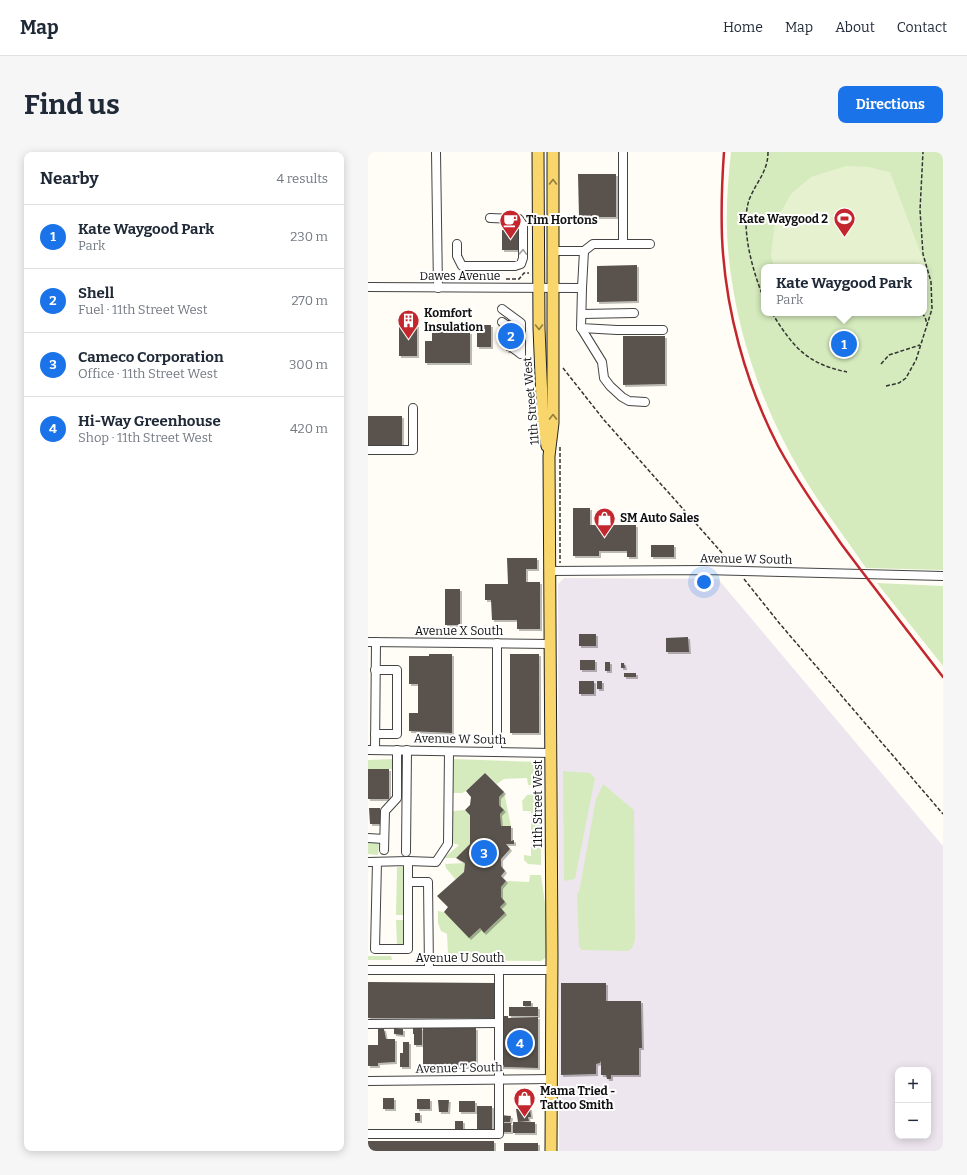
<!DOCTYPE html>
<html lang="en">
<head>
<meta charset="utf-8">
<style>
  body { margin:0; font-family:Bitter,serif; background:#f6f6f7; color:#1f2937 }
  .controls { position:absolute; right:12px; bottom:12px; display:grid; overflow:hidden; border-radius:8px; box-shadow:0 2px 10px #0003 }
  .controls button { width:36px; height:36px; display:grid; place-items:center; padding:0; border:0; border-bottom:1px solid #e0e1e3; background:#fff; color:#1f2937; font:20px sans-serif }
  .you { position:absolute; left:336px; top:430px; width:14px; height:14px; margin:-10px; border:3px solid #fff; border-radius:50%; background:#1a73e8; box-shadow:0 0 0 6px #1a73e833 }
  .badge { display:grid; place-items:center; width:26px; height:26px; border-radius:50%; background:#1a73e8; color:#fff; font-size:13px; font-weight:700 }
  .pin { position:absolute; translate:-50% -50%; border:2px solid #fff; box-shadow:0 1px 4px #0006 }
  .popup { position:absolute; left:393px; top:112px; width:166px; height:52px; box-sizing:border-box; display:grid; place-content:center; border-radius:8px; background:#fff; filter:drop-shadow(0 1px 3px #0005); font-size:13px; white-space:nowrap; color:#747a83 }
  .popup b { font-size:15px; color:#1f2937 }
  .popup::after { content:''; position:absolute; left:50%; top:100%; margin-left:-8px; border:8px solid transparent; border-top-color:#fff }
  .list { margin:0; padding:0; list-style:none }
  h2 { display:flex; justify-content:space-between; align-items:center; height:52px; margin:0; padding:0 16px; font-size:17px }
  h2 small { font-size:13px; font-weight:400; color:#747a83 }
  .list li { display:grid; grid-template-columns:26px 1fr auto; gap:12px; align-items:center; box-sizing:border-box; height:64px; padding:0 16px; border-top:1px solid #e0e1e3 }
  .list b { display:block; font-size:15px; white-space:nowrap }
  .list p { margin:0; font-size:13px; white-space:nowrap; color:#747a83 }
  .list em { font-size:13px; font-style:normal; color:#747a83 }
  .map { position:relative; flex:none; width:575px; height:999px; overflow:hidden; border-radius:8px }
  header { display:flex; align-items:center; gap:24px; box-sizing:border-box; height:56px; padding:0 20px; background:#fff; border-bottom:1px solid #e0e1e3 }
  header strong { font-size:19px }
  nav { display:flex; gap:22px; margin-inline-start:auto; font-size:14px }
  .intro { display:flex; align-items:center; justify-content:space-between; box-sizing:border-box; height:96px; padding:0 24px }
  h1 { margin:0; font-size:28px }
  .button { padding:10px 18px; border-radius:8px; background:#1a73e8; color:#fff; font-size:14px; font-weight:700 }
  main { display:flex; gap:24px; padding:0 24px }
  aside { flex:1; background:#fff; border-radius:8px; box-shadow:0 2px 10px #0003 }
  .map>svg:first-child { display:block }
</style>
</head>
<body>
<header>
<strong>Map</strong>
<nav><a>Home</a><a>Map</a><a>About</a><a>Contact</a></nav>
</header>
<div class="intro"><h1>Find us</h1><a class="button">Directions</a></div>
<main>
<aside>
<h2>Nearby<small>4 results</small></h2>
<ul class="list">
<li><span class="badge">1</span><div><b>Kate Waygood Park</b><p>Park</p></div><em>230 m</em></li>
<li><span class="badge">2</span><div><b>Shell</b><p>Fuel · 11th Street West</p></div><em>270 m</em></li>
<li><span class="badge">3</span><div><b>Cameco Corporation</b><p>Office · 11th Street West</p></div><em>300 m</em></li>
<li><span class="badge">4</span><div><b>Hi-Way Greenhouse</b><p>Shop · 11th Street West</p></div><em>420 m</em></li>
</ul>
</aside>
<div class="map">
<svg width="575" height="999" viewBox="0 0 575 999">
  <defs>
    <filter id="shadow"><feDropShadow dx="2" dy="2" stdDeviation="0" flood-color="#0004"/></filter>
  </defs>
  <rect width="100%" height="100%" fill="#fffdf5"/>
  <!-- industrial -->
  <path fill="#eee6ef" fill-rule="evenodd" d="M196,426L350,427L575,694V999H191L190,432ZM530,918H560V984H530Z"/>
  <!-- green -->
  <g fill="#d5ebbd" fill-rule="evenodd">
    <path d="M363,0H575V418L498,416C476,384 452,353 432,319C390,247 363,165 359,81C358,54 360,27 363,0ZM396,115H556V161H396Z"/>
    <path d="M509,431L575,434V514Z"/>
    <path d="M25,607V617H0V608Z"/>
    <path d="M85,607L172,610L174,633H160L159,626L136,627L129,632L117,621L98,639L94,641H85Z"/>
    <path d="M195,619L222,621L227,626L207,727L196,729Z"/>
    <path d="M235,632L266,658L267,788L264,796L260,799L214,798L211,795L209,741L211,740L228,647Z"/>
    <path d="M136,640L143,674H133L132,662L136,658L131,653V645Z"/>
    <path d="M174,641L173,713L160,712L156,708V703L163,704V659H155L154,649L159,643Z"/>
    <path d="M97,658L102,663V692L88,706H76L91,693L84,691L85,659Z"/>
    <path d="M0,691H11L10,703L0,702Z"/>
    <path d="M97,711L96,720L88,728L78,716L77,712Z"/>
    <path d="M29,715H37V763H28Z"/>
    <path d="M162,723H173L184,801L173,809L70,808L80,802L79,782L73,779L70,771V759L76,760L101,785L112,776L117,780L137,761L132,755L137,750L133,745V735L138,729L161,730Z"/>
    <path d="M28,768H37L38,794L29,793Z"/>
    <path d="M0,804H23L24,808H0Z"/>
  </g>
  <!-- pitch -->
  <path fill="#e6f2cf" d="M478,14L501,15L516,19L522,20L556,110L560,134L556,140V115H406L403,103L407,71L423,42L443,25Z"/>
  <!-- building -->
  <g fill="#5a524d" filter="url(#shadow)">
    <path d="M210,22H248V65H211Z"/>
    <rect x="134" y="78" width="17" height="20"/>
    <path d="M269,113V149L229,150V114Z"/>
    <rect x="138" y="168" width="10" height="31"/>
    <rect x="31" y="173" width="18" height="31"/>
    <rect x="109" y="173" width="14" height="22"/>
    <path d="M64,180H102V211H57V189H64Z"/>
    <path d="M255,184H297V232L255,233Z"/>
    <rect x="0" y="264" width="34" height="29"/>
    <path d="M205,356H222V373H268V405H259V399H231V404H205Z"/>
    <rect x="283" y="393" width="23" height="12"/>
    <path d="M139,406H169V417H158V430H172V477H149V468H124L123,448H117V432H140Z"/>
    <rect x="77" y="437" width="15" height="36"/>
    <rect x="211" y="482" width="17" height="12"/>
    <path d="M320,485L321,500H298V486Z"/>
    <path d="M61,502H84V581L41,579V561H50V532H41V504H61Z"/>
    <rect x="142" y="502" width="29" height="79"/>
    <rect x="212" y="508" width="15" height="10"/>
    <rect x="237" y="510" width="5" height="9"/>
    <path d="M253,511H256L257,516H253Z"/>
    <rect x="256" y="521" width="12" height="4"/>
    <rect x="211" y="529" width="15" height="13"/>
    <rect x="229" y="529" width="5" height="8"/>
    <rect x="0" y="617" width="21" height="30"/>
    <path d="M117,621L136,640L131,645V653L136,658L132,662L133,674H143V689L146,688V692H138L142,697L133,707V714L137,719L133,724L138,729L133,735V745L137,750L132,755L137,761L116,781L112,776L101,786L76,760L80,755L69,744L96,720L97,711L88,706L102,692V663L97,658L102,653L103,645L98,639Z"/>
    <path d="M1,656H12V672H2Z"/>
    <path d="M0,830L126,831V866H0Z"/>
    <path d="M193,831H238V849H273L274,896H271V923H243V927H239L238,923H233V909L232,911L228,912V922L193,923Z"/>
    <rect x="155" y="849" width="8" height="5"/>
    <rect x="141" y="855" width="29" height="9"/>
    <path d="M133,864H140V866L170,865V916L133,915Z"/>
    <path d="M26,876L35,877V883L26,882Z"/>
    <path d="M45,876H54V893H46V882H45Z"/>
    <rect x="55" y="876" width="53" height="39"/>
    <path d="M10,877H16L18,887H27V910L10,911V914H0V893H10Z"/>
    <path d="M35,890H41V915H32V901H35Z"/>
    <rect x="15" y="946" width="11" height="11"/>
    <rect x="49" y="947" width="13" height="10"/>
    <path d="M70,948H81L80,960H71Z"/>
    <rect x="91" y="949" width="16" height="11"/>
    <rect x="109" y="954" width="15" height="25"/>
    <path d="M162,956L163,965H160L161,969L150,970L148,957Z"/>
    <rect x="47" y="961" width="5" height="8"/>
    <path d="M133,963L143,964L142,970H133Z"/>
    <rect x="87" y="969" width="8" height="9"/>
    <rect x="145" y="970" width="22" height="11"/>
    <rect x="134" y="971" width="9" height="9"/>
    <rect x="0" y="989" width="126" height="10"/>
    <rect x="136" y="991" width="34" height="8"/>
  </g>
  <g fill="none" stroke-linecap="round" stroke-linejoin="round">
    <defs>
      <g id="minor">
        <path d="M68,0L70,136"/>
        <path d="M89,92V104L94,114H147L153,112L155,106V73L151,67L122,66"/>
        <path d="M255,92H282"/>
        <path d="M216,99L225,92H255V0"/>
        <path d="M0,135L214,136L216,99H185"/>
        <path d="M214,136L213,176L249,178H295"/>
        <path d="M134,157L153,171V202"/>
        <path d="M214,162L266,161"/>
        <path d="M134,170L153,183"/>
        <path d="M213,176L234,210L236,226L242,234L254,245L261,249L277,250"/>
        <path d="M134,188L153,202"/>
        <path d="M0,298H45V256"/>
        <path d="M181,419L335,418L575,424"/>
        <path d="M0,490L182,492"/>
        <path d="M129,491V600"/>
        <path d="M7,582H29V518H7"/>
        <path d="M0,598L183,601"/>
        <path d="M7,598L8,490"/>
        <path d="M0,686L16,687"/>
        <path d="M16,698L17,659L29,646V598"/>
        <path d="M38,700L39,598"/>
        <path d="M40,709L68,710L80,692L81,600"/>
        <path d="M0,710L40,709V797H7L9,710"/>
        <path d="M40,730H60L61,818"/>
        <path d="M0,818H184"/>
        <path d="M0,872L130,871"/>
        <path d="M0,929L183,927"/>
        <path d="M0,982H131V818"/>
      </g>
      <g id="major">
        <path d="M170,0L171,176L175,272L179,294"/>
        <path d="M183,999L184,801L181,304L185,271V0"/>
      </g>
    </defs>
    <!-- minor casing -->
    <use href="#minor" stroke="#444" stroke-width="10"/>
    <!-- major casing -->
    <use href="#major" stroke="#222" stroke-width="13"/>
    <!-- path -->
    <g stroke="#333" stroke-width="1.5" stroke-dasharray="4 2" stroke-linecap="butt">
      <path d="M138,127H151L156,121H161"/>
      <path d="M396,147C385,120 372,76 381,48C388,30 400,20 400,0"/>
      <path d="M404,161C425,195 439,212 479,220"/>
      <path d="M554,161L557,165L559,172"/>
      <path d="M513,212L521,203L552,193"/>
      <path d="M195,216L236,268L363,411"/>
      <path d="M518,234L531,231L538,226L548,208L564,157L563,130L555,102L552,58L555,0"/>
      <path d="M192,295V411"/>
      <path d="M376,427L412,472L575,662"/>
    </g>
    <!-- minor -->
    <use href="#minor" stroke="#fff" stroke-width="8"/>
    <!-- major -->
    <use href="#major" stroke="#f9d66b" stroke-width="11"/>
    <!-- rail -->
    <path stroke="#c4262e" stroke-width="2.5" d="M356,0C354,28 353,56 354,85C357,156 377,230 410,294C429,329 451,360 474,393C507,437 541,481 575,525"/>
  </g>
  <!-- one-way arrows -->
  <defs><path id="oneway-chevron" d="M-2-3.5L2.5 0L-2 3.5" fill="none" stroke-width="1.6" stroke-linecap="round" stroke-linejoin="round"/></defs>
  <g stroke="#917d42">
    <use href="#oneway-chevron" transform="translate(185 30) rotate(-90)"/>
    <use href="#oneway-chevron" transform="translate(171 175) rotate(89)"/>
    <use href="#oneway-chevron" transform="translate(185 265) rotate(-89)"/>
  </g>
  <use stroke="#a0a0a0" href="#oneway-chevron" transform="translate(155 100) rotate(-88)"/>
  <!-- icons -->
  <defs>
    <symbol id="stadium-pin" viewBox="-11 -11 22 30"><path d="M0 17L-7.5 6A9.5 9.5 0 1 1 7.5 6Z" fill="#c4262e" stroke="#fff"/><path d="M0-5a6.5 5 0 1 0 0 10a6.5 5 0 1 0 0-10ZM-3.5-1.8h7v3.6h-7Z" fill="#fff"/></symbol>
    <symbol id="cafe-pin" viewBox="-11 -11 22 30"><path d="M0 17L-7.5 6A9.5 9.5 0 1 1 7.5 6Z" fill="#c4262e" stroke="#fff"/><path d="M-5.5-4.5H6V0H3Q3 3.5 0 3.5H-2.5Q-5.5 3.5-5.5 0ZM3-3.2v2h1.7v-2ZM-6 4.5H4V6H-6Z" fill="#fff"/></symbol>
    <symbol id="building-pin" viewBox="-11 -11 22 30"><path d="M0 17L-7.5 6A9.5 9.5 0 1 1 7.5 6Z" fill="#c4262e" stroke="#fff"/><path d="M-4-6H4V6H1V3H-1V6H-4ZM-2.5-4.3h1.7v1.8h-1.7ZM.8-4.3h1.7v1.8H.8ZM-2.5-1h1.7V.8h-1.7ZM.8-1h1.7V.8H.8Z" fill="#fff"/></symbol>
    <symbol id="shop-pin" viewBox="-11 -11 22 30"><path d="M0 17L-7.5 6A9.5 9.5 0 1 1 7.5 6Z" fill="#c4262e" stroke="#fff"/><path d="M-5-2.5h2.3a2.7 3.5 0 0 1 5.4 0H5L5.5 6h-11ZM-1.5-2.5h3a1.5 2.3 0 0 0-3 0Z" fill="#fff"/></symbol>
  </defs>
  <g fill-rule="evenodd">
    <use href="#stadium-pin" x="464" y="54" width="25" height="34"/>
    <use href="#cafe-pin" x="130" y="56" width="25" height="34"/>
    <use href="#building-pin" x="28" y="156" width="25" height="34"/>
    <use href="#shop-pin" x="224" y="354" width="25" height="34"/>
    <use href="#shop-pin" x="144" y="934" width="25" height="34"/>
  </g>
  <g text-anchor="middle" stroke-width="4" stroke-linejoin="round" paint-order="stroke">
    <!-- poi labels -->
    <g font-size="12" font-weight="bold" fill="#111" stroke="#fff" text-anchor="start">
      <text x="460" y="71" text-anchor="end">Kate Waygood 2</text>
      <text x="158" y="72">Tim Hortons</text>
      <text x="56" y="165">Komfort<tspan x="56" dy="14">Insulation</tspan></text>
      <text x="252" y="370">SM Auto Sales</text>
      <text x="172" y="943">Mama Tried -<tspan x="172" dy="14">Tattoo Smith</tspan></text>
    </g>
    <!-- street labels -->
    <g font-size="12" fill="#111" stroke="#fff">
      <text x="92" y="128">Dawes Avenue</text>
      <text transform="translate(163 249) rotate(-95)" y="4">11th Street West</text>
      <text transform="translate(378 407) rotate(1)" y="4">Avenue W South</text>
      <text x="91" y="483">Avenue X South</text>
      <text transform="translate(92 587) rotate(1)" y="4">Avenue W South</text>
      <text transform="translate(170 652) rotate(-90)" y="4">11th Street West</text>
      <text x="92" y="810">Avenue U South</text>
      <text transform="translate(91 916) rotate(-1)" y="4">Avenue T South</text>
    </g>
  </g>
</svg>
<div class="controls">
<button>+</button>
<button>−</button>
</div>
<div class="you"></div>
<div class="pin badge" style="left:476px;top:192px">1</div>
<div class="popup"><b>Kate Waygood Park</b>Park</div>
<div class="pin badge" style="left:143px;top:184px">2</div>
<div class="pin badge" style="left:116px;top:701px">3</div>
<div class="pin badge" style="left:152px;top:891px">4</div>
</div>
</main>
</body>
</html>
